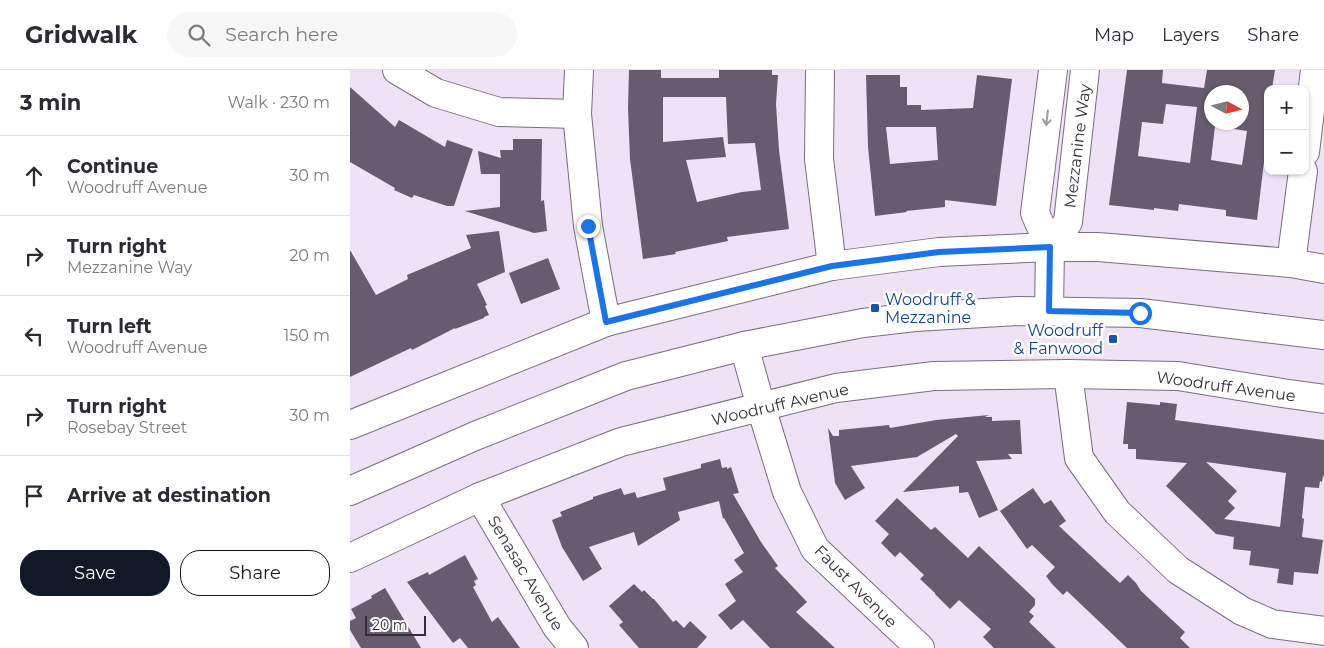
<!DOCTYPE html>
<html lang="en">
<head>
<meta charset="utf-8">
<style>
  body { margin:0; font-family:Montserrat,sans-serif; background:#f7f7f7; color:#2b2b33 }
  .controls { position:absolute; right:15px; top:15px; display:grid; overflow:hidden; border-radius:10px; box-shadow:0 1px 4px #0004 }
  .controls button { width:45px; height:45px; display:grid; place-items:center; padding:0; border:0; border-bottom:1px solid #e1e1e2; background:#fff; color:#2b2b33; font:25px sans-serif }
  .compass { position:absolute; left:854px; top:15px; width:45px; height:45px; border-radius:50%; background:#fff; box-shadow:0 1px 4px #0004; rotate:97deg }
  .scale { position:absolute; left:15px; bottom:12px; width:61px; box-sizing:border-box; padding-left:5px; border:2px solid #353038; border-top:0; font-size:14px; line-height:18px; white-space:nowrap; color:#353038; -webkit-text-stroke:4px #fff; paint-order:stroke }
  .stop { position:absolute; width:15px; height:15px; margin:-11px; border:4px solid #1a73e8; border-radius:50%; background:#fff }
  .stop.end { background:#1a73e8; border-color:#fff; box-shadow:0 1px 5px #0008 }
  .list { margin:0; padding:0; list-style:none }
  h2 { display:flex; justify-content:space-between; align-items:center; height:65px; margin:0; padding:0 20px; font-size:21px }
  h2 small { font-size:16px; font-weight:400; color:#7c7c81 }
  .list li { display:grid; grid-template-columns:32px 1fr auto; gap:15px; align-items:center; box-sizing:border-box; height:80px; padding:0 20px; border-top:1px solid #e1e1e2 }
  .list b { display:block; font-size:19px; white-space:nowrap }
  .list p { margin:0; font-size:16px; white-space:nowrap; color:#7c7c81 }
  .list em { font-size:16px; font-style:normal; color:#7c7c81 }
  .actions { display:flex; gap:10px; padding:15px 20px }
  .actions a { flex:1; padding:11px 0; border:1px solid #111827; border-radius:20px; text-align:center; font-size:18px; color:#111827 }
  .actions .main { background:#111827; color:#fff }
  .icon { flex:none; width:28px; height:28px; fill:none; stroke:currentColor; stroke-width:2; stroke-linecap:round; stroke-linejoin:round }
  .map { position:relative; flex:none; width:974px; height:578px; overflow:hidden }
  header { display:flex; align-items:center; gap:30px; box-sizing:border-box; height:70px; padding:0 25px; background:#fff; border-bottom:1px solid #e1e1e2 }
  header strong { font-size:24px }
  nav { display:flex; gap:28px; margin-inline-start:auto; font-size:18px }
  .search { width:350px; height:45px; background:#f7f7f7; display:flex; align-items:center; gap:12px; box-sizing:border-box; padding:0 18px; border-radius:28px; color:#7c7c81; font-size:19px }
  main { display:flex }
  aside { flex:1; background:#fff }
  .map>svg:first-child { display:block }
</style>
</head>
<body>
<header>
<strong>Gridwalk</strong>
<div class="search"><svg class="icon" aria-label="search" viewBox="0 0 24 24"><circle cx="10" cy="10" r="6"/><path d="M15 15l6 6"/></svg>Search here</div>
<nav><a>Map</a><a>Layers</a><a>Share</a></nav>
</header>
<main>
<aside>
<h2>3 min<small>Walk · 230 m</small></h2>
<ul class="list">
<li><svg class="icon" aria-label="ahead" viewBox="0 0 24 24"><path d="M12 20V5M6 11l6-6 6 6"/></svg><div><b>Continue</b><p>Woodruff Avenue</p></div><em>30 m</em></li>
<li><svg class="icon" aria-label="right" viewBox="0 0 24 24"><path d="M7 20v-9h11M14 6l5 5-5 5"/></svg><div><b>Turn right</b><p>Mezzanine Way</p></div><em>20 m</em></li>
<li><svg class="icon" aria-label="left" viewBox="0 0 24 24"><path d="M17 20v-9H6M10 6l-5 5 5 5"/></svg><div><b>Turn left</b><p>Woodruff Avenue</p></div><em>150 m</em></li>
<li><svg class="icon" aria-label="right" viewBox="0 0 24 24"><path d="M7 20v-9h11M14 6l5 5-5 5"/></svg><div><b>Turn right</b><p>Rosebay Street</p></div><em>30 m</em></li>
<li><svg class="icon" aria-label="arrive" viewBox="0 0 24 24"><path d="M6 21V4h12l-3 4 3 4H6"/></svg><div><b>Arrive at destination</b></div></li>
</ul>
<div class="actions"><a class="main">Save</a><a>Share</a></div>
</aside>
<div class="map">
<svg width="974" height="578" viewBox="0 0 974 578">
  <rect width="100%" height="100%" fill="#efe2f6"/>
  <!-- building -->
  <g fill="#675c6d" fill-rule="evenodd">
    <path d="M279,0H311V8H369V0H422V5H428L426,34L429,80L439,159L377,167L378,171L325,182L326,184L293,189L280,89L278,38ZM313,27H376L378,74L405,73L411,120L392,122L347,132L336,90L376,87L373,67L313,72Z"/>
    <path d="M777,0H813L812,13L854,18L857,0H925L922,19L918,18V59L907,150L876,146V140L829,134L828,141L804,138V140L759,135ZM862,22H892V52H862ZM816,34L847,37L840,93L788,86L792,52L813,54ZM865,56L897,61L892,95L861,90Z"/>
    <path d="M516,5H550V17H557V35H571V40L623,38L627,5L662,9L646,136L595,130V137L556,141L557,142L525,146L518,77ZM536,57H586L588,90L540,94Z"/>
    <path d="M0,17L45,57L49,50L95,77L97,70L123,79L104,136H97L64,125L62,128L44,120L45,118L0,92Z"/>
    <path d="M163,69H192L191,131L194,130L197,161L184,163L115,141L150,137V104H131L128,81L151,88L150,80H163Z"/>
    <path d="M149,161L155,202L127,214L137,235L135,236L139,245L134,247V248L105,259V258L62,280L61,278L0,307V180L26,225L58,209L57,205L121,178L116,165Z"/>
    <path d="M198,188L210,219L171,234L159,203Z"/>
    <path d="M777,332L810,335V332L827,334L825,350L974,370V406H973L972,412L970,411L969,418L955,417L952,448L954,449L952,467L973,470L968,504L944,502L943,515L927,513L929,499L899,495L901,481L883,479L884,467L866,464L816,416L837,393L786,389V379H778V374H773ZM856,392L936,403L930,457L874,449L885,438L878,431L887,421Z"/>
    <path d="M639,345L635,347H642V351L670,350L672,384H658L662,389L626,391L648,440L629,448L618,422L609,423V416L553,422L608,366L606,364L567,387L501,396L515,418L495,430L485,413L478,358L483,366H489V360L539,355L540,358L586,350Z"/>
    <path d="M370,389L372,398L377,397V399L381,397L389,423L383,424L411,472L428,496L425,498L457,532L446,542L485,578H420L393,550L381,560L368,545L386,531L375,514L393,502L384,490L394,483L374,448L373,449L369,431L328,442L330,450L288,476L284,462L239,477L252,499L233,511L212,477L202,450L212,446L210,442L243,429V427L271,418L274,425L285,422L287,428L316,420L313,408L351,398V394Z"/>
    <path d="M683,418L694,434L701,430L716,451L709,456L770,513L778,505L786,513L791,521L835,562L830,568L840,578H777L717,521L713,525L702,514L696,506L705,497L682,475L677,479L650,441Z"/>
    <path d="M547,428L581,460L585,457L618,488L629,476L685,529V535L679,542L684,546L679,552L706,578H644L633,567L641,559L609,530L600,539L585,524V523L570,509L574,505L550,482L545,487L531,473L539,464L525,451Z"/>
    <path d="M115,485L128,509L124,511L126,515L123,517L142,552L148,547L170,578H118L110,568L103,573L57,512L78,502L79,505Z"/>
    <path d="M284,514L292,522L294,520L303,529H304L323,552L326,550L334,558L340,551L357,567L347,578H289L269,555L273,552L259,536Z"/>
    <path d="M35,518L71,578H11L0,560V551L6,548L1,539L22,528L21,526Z"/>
  </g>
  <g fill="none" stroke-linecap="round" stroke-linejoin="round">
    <defs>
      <g id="minor">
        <path d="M47,0L86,23L149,42L227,44"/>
        <path d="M229,0L227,44L238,156L256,252"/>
        <path d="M470,0L469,89L482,196"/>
        <path d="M955,82L965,0"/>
        <path d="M700,177L718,152L735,0"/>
        <path d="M941,193L953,101"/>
        <path d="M699,241L700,177L685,143L703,0"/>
        <path d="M394,276L411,337L437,422L465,479L570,578"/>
        <path d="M718,304L729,388L767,442L828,500L892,541L922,554L974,561"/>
        <path d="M0,355L256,252L482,196L589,182L700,177H748L941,193L974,199"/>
        <path d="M130,427L207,557L224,578"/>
        <path d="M0,488L130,427L271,372L486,318L584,306L718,304L828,306L932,323L974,329"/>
      </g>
      <path id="major" d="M0,421L125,366L276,306L394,276L513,253L565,247L669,241L790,243L974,265"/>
    </defs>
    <!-- minor casing -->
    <use href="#minor" stroke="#796e7f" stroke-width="30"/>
    <!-- major casing -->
    <use href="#major" stroke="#796e7f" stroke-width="30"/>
    <!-- minor -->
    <use href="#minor" stroke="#fff" stroke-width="28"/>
    <!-- major -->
    <use href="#major" stroke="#fff" stroke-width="28"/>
  </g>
  <!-- one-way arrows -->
  <defs><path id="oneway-shaft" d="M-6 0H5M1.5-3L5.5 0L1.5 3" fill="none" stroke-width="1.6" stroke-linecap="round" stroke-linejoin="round" transform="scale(1.25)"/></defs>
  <use stroke="#9a989c" href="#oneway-shaft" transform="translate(697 48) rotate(97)"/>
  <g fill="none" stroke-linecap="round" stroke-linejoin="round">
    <!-- route -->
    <path stroke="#1a73e8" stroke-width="6" d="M238,156L256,252L482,196L589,182L700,177L699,241L790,243"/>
  </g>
  <!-- markers -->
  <g fill="#1a4fb4" stroke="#fff" stroke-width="2">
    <rect x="520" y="233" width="10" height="10" rx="2.5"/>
    <rect x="758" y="264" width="10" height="10" rx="2.5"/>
  </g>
  <g text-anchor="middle" stroke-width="5" stroke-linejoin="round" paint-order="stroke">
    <!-- street labels -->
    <g font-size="16" fill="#353038" stroke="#fff">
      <text transform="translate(727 76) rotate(-83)" y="6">Mezzanine Way</text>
      <text transform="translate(876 316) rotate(8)" y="6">Woodruff Avenue</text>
      <text transform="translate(430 334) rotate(-13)" y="6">Woodruff Avenue</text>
      <text transform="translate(176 503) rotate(59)" y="6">Senasac Avenue</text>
      <text transform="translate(506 516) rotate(45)" y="6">Faust Avenue</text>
    </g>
    <!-- transit labels -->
    <g font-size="16" fill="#164399" stroke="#fff" text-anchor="start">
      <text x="535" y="235">Woodruff &amp;<tspan x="535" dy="18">Mezzanine</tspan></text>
      <text x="753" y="266" text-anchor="end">Woodruff<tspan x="753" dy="18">&amp; Fanwood</tspan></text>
    </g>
  </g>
</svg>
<div class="controls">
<button>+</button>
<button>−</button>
</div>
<svg class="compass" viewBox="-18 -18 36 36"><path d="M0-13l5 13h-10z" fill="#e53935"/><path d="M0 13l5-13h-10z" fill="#7c7c81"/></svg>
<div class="scale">20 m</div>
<div class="stop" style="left:790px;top:243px"></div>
<div class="stop end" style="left:238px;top:156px"></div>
</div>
</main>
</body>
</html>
